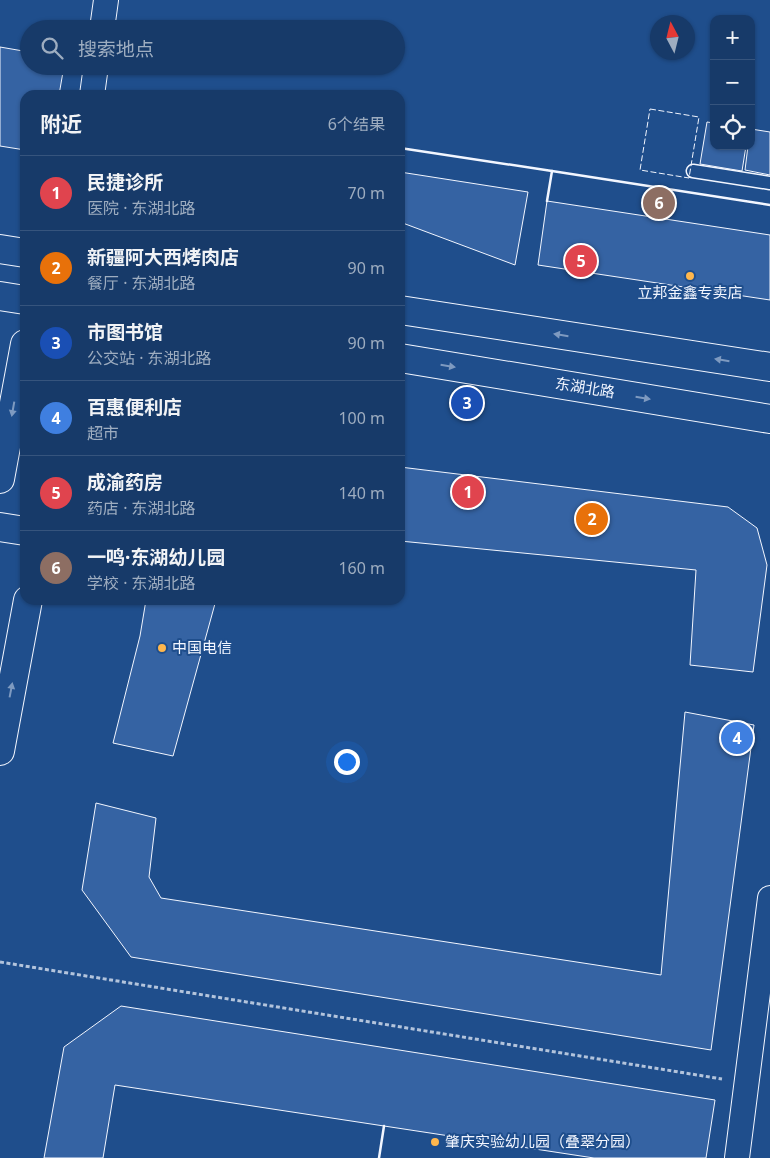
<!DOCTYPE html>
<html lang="zh">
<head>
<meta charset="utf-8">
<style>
  body { margin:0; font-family:"Noto Sans","Noto Sans SC",sans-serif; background:#20416f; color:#f1f3f6 }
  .controls { position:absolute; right:15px; top:15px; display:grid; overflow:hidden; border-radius:10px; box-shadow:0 1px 4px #0004 }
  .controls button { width:45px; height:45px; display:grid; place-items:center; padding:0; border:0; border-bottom:1px solid #36547d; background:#173a69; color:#f1f3f6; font:25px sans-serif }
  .compass { position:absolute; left:650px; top:15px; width:45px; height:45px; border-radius:50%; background:#173a69; box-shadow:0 1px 4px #0004; rotate:353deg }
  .you { position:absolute; left:346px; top:761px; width:18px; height:18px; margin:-12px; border:4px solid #fff; border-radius:50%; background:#1a73e8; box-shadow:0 0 0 8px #1a73e833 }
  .badge { display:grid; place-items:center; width:32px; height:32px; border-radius:50%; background:#ea580c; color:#fff; font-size:16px; font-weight:700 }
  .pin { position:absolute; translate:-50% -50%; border:2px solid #fff; box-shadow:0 1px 5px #0006 }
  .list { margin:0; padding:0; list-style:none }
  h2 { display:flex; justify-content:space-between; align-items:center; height:65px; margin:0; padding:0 20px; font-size:21px }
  h2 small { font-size:16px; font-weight:400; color:#9eadc0 }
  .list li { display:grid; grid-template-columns:32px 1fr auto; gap:15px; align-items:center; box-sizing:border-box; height:75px; padding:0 20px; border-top:1px solid #36547d }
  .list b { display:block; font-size:19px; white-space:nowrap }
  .list p { margin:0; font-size:16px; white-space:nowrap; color:#9eadc0 }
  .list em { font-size:16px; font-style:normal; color:#9eadc0 }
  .icon { flex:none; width:28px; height:28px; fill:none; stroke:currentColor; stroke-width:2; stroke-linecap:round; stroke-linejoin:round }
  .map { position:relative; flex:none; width:770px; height:1158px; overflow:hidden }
  .search { position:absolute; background:#173a69; box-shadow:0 1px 4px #0004; left:20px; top:20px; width:385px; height:55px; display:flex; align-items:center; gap:12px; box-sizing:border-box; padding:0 18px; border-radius:28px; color:#9eadc0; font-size:19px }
  .panel { position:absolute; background:#173a69; box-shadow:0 1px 4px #0004; left:20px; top:90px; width:385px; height:515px; border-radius:15px }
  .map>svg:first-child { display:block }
</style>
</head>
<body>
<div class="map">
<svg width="770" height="1158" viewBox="0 0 770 1158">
  <rect width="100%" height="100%" fill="#1f4e8c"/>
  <!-- building -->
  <g fill="#3563a3" stroke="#f2f6ff">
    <path d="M0,47L29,52V66H64L59,95H25V150L0,146Z"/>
    <path d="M707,122L714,123V146H746L742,171L700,164Z"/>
    <path d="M751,129L770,132V175L745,170L748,146H751Z"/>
    <path d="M400,172L528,192L515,265L400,222Z"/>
    <path d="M547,201L770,235V300L538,265Z"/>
    <path d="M400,467L728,507L757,528L767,565L753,672L690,665L696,570L400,541Z"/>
    <path d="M146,600H216L173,756L113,743L140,636Z"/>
    <path d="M685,712L754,725L711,1050L131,957L82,890L96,803L156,818L149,877L161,898L661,975Z"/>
    <path d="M121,1006L715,1100L706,1158H594L115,1085L103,1158H44L64,1047Z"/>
  </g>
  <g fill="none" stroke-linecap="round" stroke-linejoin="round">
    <defs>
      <path id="lane" d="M693,171L770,183"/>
      <g id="street">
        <path d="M102,29L106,0"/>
        <path d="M92,95L96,66"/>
        <path d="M737,1158L770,898"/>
      </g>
      <g id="secondary">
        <path d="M0,249L25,253"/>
        <path d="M0,296L25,300"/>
        <path d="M400,310L770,367"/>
        <path d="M400,358L770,419"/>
        <path d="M0,479L25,344"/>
        <path d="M0,527L25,531"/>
        <path d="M0,751L28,600"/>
      </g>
    </defs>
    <!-- lane casing -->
    <use href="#lane" stroke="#f2f6ff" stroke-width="15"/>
    <!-- street casing -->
    <use href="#street" stroke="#f2f6ff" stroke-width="26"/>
    <!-- secondary casing -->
    <use href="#secondary" stroke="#f2f6ff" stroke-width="30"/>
    <!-- path -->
    <path stroke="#b3c4dc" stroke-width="3" stroke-dasharray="4 2.5" stroke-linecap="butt" d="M0,962L722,1079"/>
    <!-- lane -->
    <use href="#lane" stroke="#1f4e8c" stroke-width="12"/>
    <!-- street -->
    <use href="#street" stroke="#1f4e8c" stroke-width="24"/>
    <!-- secondary -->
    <use href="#secondary" stroke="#1f4e8c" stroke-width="28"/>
    <!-- fence -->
    <path stroke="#f2f6ff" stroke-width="1" stroke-dasharray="6 2.5" stroke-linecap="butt" d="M650,109L699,117L689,178L640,170Z"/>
    <!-- wall -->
    <g stroke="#f2f6ff" stroke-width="2.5">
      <path d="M400,148L552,171"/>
      <path d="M547,201L552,171L770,205"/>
      <path d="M379,1158L384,1126"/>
    </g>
  </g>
  <!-- one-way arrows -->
  <defs><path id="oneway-solid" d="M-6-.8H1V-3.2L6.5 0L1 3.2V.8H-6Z" transform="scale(1.25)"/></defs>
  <g fill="#7e9ac0">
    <use href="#oneway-solid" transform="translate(561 335) rotate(-171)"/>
    <use href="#oneway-solid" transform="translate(722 360) rotate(-171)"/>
    <use href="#oneway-solid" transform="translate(448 366) rotate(9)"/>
    <use href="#oneway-solid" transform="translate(643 398) rotate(9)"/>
    <use href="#oneway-solid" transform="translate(13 409) rotate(100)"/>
    <use href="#oneway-solid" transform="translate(11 690) rotate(-79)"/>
  </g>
  <!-- markers -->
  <g fill="#ffb74d" stroke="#1f4e8c" stroke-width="2">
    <circle cx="690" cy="276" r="5"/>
    <circle cx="162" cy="648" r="5"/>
    <circle cx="435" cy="1142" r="5"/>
  </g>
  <g text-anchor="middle" stroke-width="4" stroke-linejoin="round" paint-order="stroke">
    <!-- poi labels -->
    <g font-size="15" fill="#f2f6ff" stroke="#1f4e8c" text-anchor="start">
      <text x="690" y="298" text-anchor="middle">立邦金鑫专卖店</text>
      <text x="172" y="653">中国电信</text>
      <text x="445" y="1147">肇庆实验幼儿园（叠翠分园）</text>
    </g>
    <!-- street labels -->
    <g font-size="15" fill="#f2f6ff" stroke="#1f4e8c">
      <text transform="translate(585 388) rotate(9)" y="5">东湖北路</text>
    </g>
  </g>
</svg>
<div class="controls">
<button>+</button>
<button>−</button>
<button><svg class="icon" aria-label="locate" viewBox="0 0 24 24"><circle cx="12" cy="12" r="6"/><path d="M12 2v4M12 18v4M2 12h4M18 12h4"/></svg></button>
</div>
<svg class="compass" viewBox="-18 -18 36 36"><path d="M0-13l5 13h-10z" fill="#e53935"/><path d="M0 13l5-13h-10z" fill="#9eadc0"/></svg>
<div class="you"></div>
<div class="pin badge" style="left:468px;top:492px;background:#e0444e">1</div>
<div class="pin badge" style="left:592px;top:519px;background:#e8710a">2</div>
<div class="pin badge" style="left:467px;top:403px;background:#1a4fb4">3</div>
<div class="pin badge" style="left:737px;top:738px;background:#3f7fe0">4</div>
<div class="pin badge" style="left:581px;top:261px;background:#e0444e">5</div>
<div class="pin badge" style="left:659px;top:203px;background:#8d6e63">6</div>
<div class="search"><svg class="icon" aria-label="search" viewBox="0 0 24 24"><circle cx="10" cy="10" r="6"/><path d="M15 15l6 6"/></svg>搜索地点</div>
<section class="panel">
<h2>附近<small>6个结果</small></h2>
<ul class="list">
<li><span class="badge" style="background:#e0444e">1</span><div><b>民捷诊所</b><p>医院 · 东湖北路</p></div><em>70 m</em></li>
<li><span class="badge" style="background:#e8710a">2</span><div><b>新疆阿大西烤肉店</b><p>餐厅 · 东湖北路</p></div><em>90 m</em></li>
<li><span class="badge" style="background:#1a4fb4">3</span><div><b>市图书馆</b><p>公交站 · 东湖北路</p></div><em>90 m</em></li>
<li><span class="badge" style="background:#3f7fe0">4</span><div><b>百惠便利店</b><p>超市</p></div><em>100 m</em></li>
<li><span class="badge" style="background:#e0444e">5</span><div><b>成渝药房</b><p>药店 · 东湖北路</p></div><em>140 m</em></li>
<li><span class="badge" style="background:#8d6e63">6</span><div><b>一鸣·东湖幼儿园</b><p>学校 · 东湖北路</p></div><em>160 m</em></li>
</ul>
</section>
</div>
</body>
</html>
